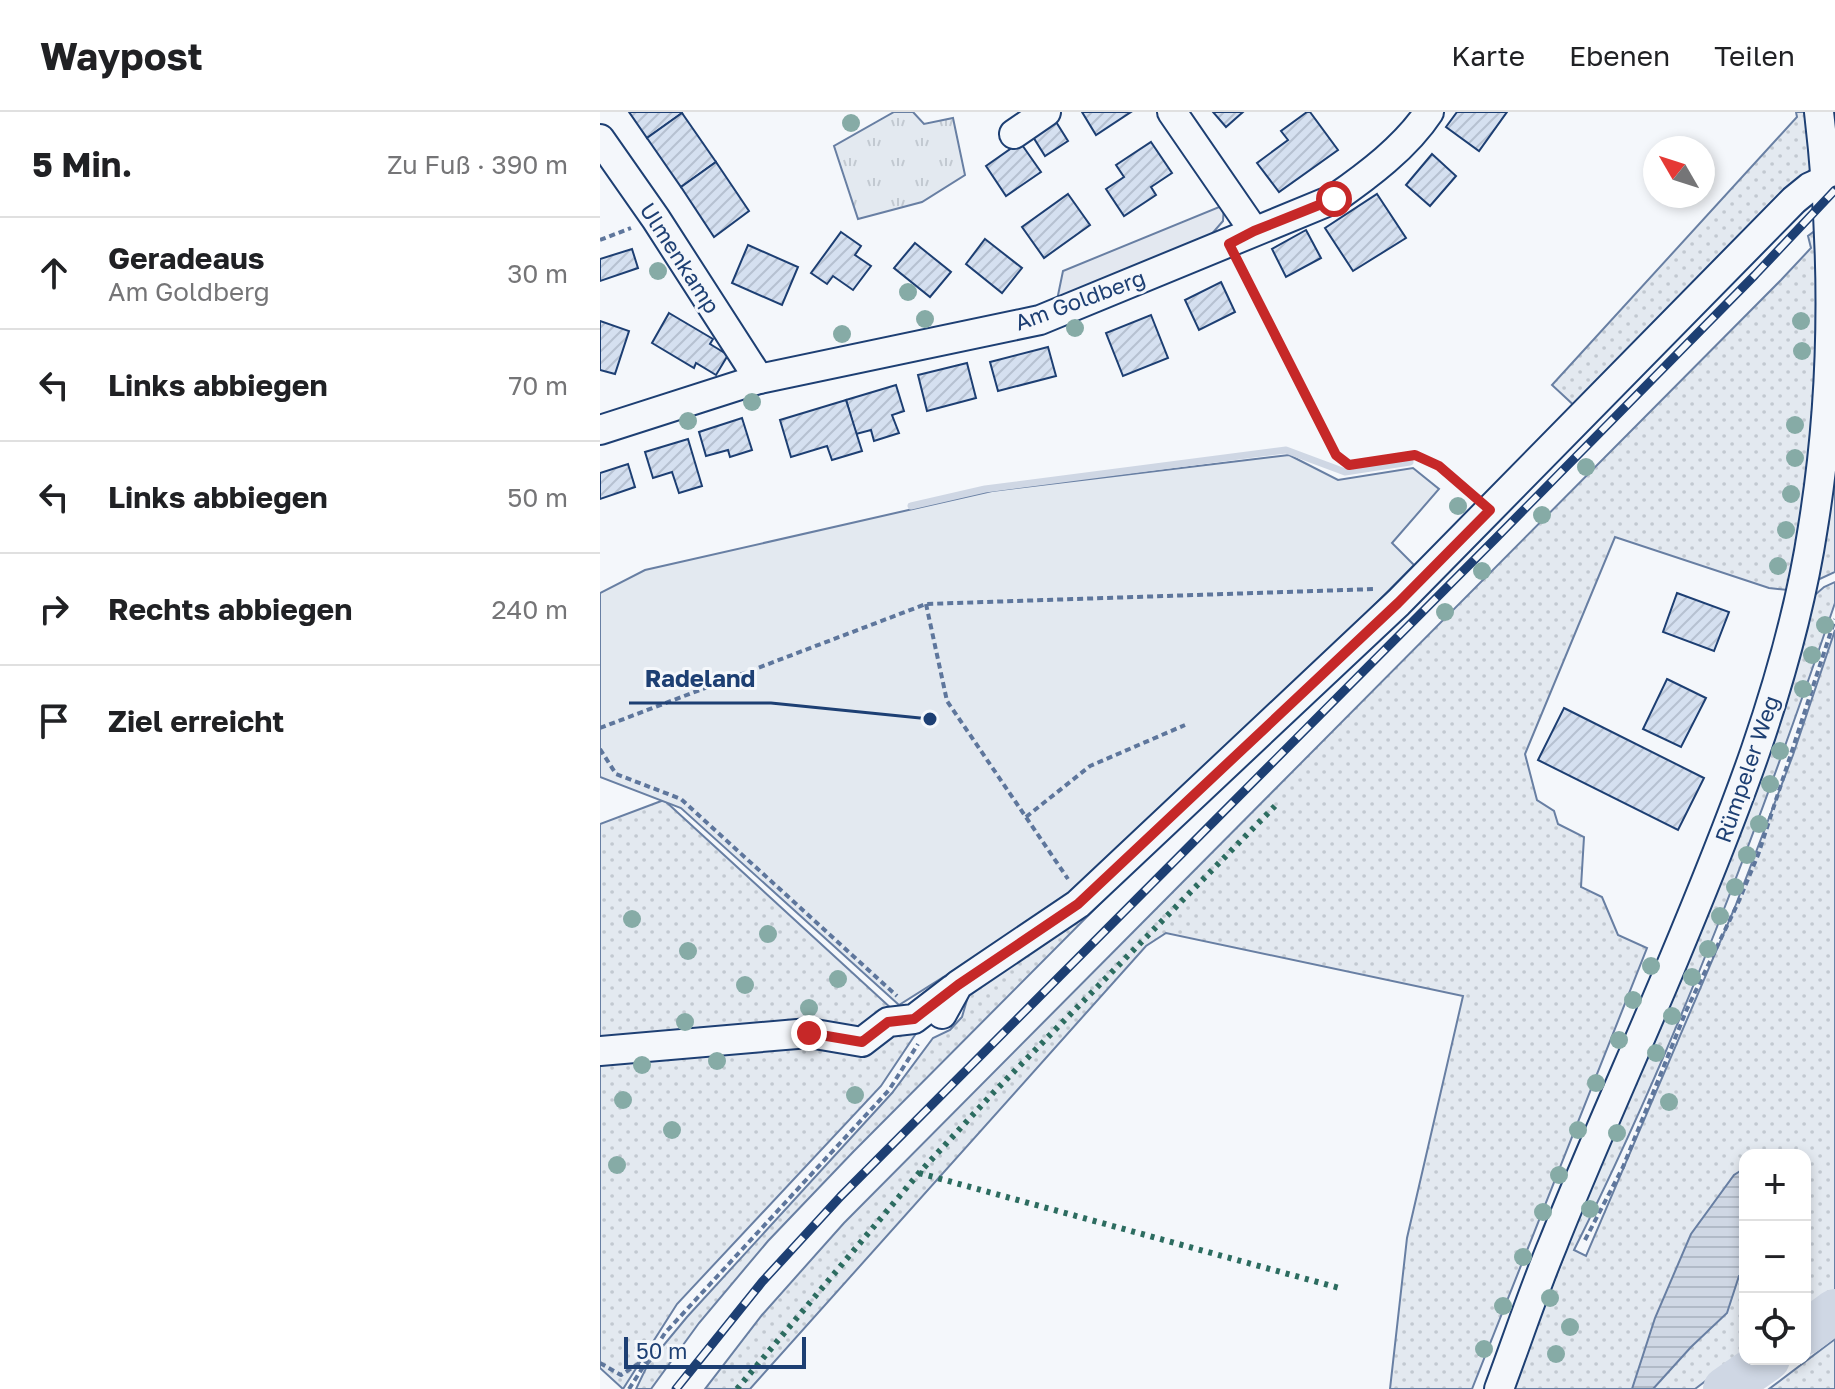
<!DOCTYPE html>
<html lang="de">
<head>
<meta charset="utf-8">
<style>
  body { margin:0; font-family:"Golos Text",sans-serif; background:#f6f6f6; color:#202124 }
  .controls { position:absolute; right:24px; bottom:24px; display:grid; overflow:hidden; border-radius:16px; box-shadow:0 4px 12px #0003 }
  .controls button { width:72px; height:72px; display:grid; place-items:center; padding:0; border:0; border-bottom:2px solid #e0e0e0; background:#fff; color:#202124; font:40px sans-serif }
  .compass { position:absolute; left:1043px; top:24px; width:72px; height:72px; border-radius:50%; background:#fff; box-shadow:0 4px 12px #0003; rotate:309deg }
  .scale { position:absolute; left:24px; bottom:20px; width:182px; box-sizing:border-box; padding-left:8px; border:4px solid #1d3f73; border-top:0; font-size:22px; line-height:28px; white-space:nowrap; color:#1d3f73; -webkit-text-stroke:6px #f4f7fb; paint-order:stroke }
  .stop { position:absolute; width:24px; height:24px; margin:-18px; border:6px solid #c62828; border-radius:50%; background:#fff }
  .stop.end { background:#c62828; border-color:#fff; box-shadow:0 2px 8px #0008 }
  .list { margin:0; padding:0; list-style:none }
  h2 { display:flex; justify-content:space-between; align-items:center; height:104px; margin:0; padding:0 32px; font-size:34px }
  h2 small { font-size:26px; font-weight:400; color:#757577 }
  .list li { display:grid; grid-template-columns:52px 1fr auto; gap:24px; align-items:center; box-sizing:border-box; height:112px; padding:0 32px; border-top:2px solid #e0e0e0 }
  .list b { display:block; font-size:30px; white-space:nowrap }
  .list p { margin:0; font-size:26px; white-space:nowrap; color:#757577 }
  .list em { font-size:26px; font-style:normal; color:#757577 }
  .icon { flex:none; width:44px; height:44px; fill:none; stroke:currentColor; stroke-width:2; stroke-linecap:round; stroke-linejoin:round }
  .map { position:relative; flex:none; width:1235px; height:1277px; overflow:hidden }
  header { display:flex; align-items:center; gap:48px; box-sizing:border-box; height:112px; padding:0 40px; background:#fff; border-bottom:2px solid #e0e0e0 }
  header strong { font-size:38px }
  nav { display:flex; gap:44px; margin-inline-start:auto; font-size:28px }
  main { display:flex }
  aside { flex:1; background:#fff }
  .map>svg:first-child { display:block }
</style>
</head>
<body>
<header>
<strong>Waypost</strong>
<nav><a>Karte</a><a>Ebenen</a><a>Teilen</a></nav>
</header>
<main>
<aside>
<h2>5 Min.<small>Zu Fuß · 390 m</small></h2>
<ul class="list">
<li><svg class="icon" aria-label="ahead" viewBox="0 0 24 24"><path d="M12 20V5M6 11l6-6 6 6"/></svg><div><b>Geradeaus</b><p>Am Goldberg</p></div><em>30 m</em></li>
<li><svg class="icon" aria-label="left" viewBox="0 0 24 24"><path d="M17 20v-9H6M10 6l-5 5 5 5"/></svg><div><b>Links abbiegen</b></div><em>70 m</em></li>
<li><svg class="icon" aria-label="left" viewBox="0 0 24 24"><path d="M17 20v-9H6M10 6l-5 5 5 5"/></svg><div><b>Links abbiegen</b></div><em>50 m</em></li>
<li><svg class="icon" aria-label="right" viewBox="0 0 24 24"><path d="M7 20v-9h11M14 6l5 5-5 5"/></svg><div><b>Rechts abbiegen</b></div><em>240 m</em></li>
<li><svg class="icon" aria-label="arrive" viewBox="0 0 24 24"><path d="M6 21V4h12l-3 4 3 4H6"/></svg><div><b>Ziel erreicht</b></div></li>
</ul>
</aside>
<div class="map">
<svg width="1235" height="1277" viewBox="0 0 1235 1277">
  <defs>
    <pattern id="grass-dots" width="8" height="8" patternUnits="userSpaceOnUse" patternTransform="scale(2)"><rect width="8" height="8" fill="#e3e9f0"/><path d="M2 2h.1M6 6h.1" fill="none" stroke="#c2c9d1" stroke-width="1.8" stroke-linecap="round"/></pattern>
    <pattern id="park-tufts" width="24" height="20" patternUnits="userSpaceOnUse" patternTransform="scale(2)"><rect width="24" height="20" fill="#e3e9f0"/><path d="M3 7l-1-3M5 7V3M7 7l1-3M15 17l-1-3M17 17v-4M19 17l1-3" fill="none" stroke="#c2c9d1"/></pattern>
    <pattern id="water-rules" width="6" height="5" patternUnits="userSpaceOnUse" patternTransform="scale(2)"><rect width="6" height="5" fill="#cfd7e4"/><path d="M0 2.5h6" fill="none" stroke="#b1bac7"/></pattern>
    <pattern id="building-hatch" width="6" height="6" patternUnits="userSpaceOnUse" patternTransform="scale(2)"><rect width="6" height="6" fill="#d5e0f0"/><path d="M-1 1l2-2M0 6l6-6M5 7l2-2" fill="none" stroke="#b6c1d1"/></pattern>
  </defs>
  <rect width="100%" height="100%" fill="#f4f7fb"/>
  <!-- grass -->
  <g fill="url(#grass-dots)" stroke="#687fa3" stroke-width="2">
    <path d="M1196,0H1206L1213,48L1210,58L1182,85L979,298L952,273L1197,5Z"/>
    <path d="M1216,118C1216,192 1217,266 1209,339C1205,386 1196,432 1188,478L1169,476L1015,425L925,642L937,688L954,699L958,712L984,725L981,775L1002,785L1018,823L1047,836L872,1277H790L807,1126L863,884L566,821L546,834L150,1277H105L162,1203L244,1111L1181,168L1211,136L1208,124Z"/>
    <path d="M1235,286V460L1211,471Z"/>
    <path d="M1235,470V491C1160,711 1078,930 974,1138L986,1144L1135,795L1193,643L1235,518V1180L1205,1197V1043H1145V1239L1095,1277H911L962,1149L957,1150L1208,489L1224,475Z"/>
    <path d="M618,673L254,1039L168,1129L99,1211L51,1277H36L48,1252L87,1205L292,981L333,926L350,918L362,905L371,874Z"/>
    <path d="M64,688L317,920L281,974L77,1192L23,1277L0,1256V712Z"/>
    <path d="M1235,1227V1277H1169Z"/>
  </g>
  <!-- park -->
  <path fill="url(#park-tufts)" stroke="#687fa3" stroke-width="2" d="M294,0H313L324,12L353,6L365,63L322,90L258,107L234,34Z"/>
  <!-- garden -->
  <path fill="#e3e9f0" stroke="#687fa3" stroke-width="2" d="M689,343L738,368L813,356L839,377L792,431L814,453L719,549L464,789L299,893L81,696L0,665V481L45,458L392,379Z"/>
  <!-- parking -->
  <path fill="#e3e8f0" stroke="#687fa3" stroke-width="2" d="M624,93L623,109L610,124L457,188L463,159Z"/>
  <!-- water -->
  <path fill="url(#water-rules)" stroke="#687fa3" stroke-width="2" d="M1145,1056V1161L1139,1164L1127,1201L1091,1235L1053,1277H1032L1055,1206L1091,1122L1134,1063Z"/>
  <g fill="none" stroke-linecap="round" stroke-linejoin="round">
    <!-- stream -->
    <path stroke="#cfd7e4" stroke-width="7" d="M311,394L385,377L686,338L745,360L810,350"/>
    <!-- river -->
    <g stroke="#cfd7e4" stroke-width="44">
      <path d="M1205,1221L1235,1199"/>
      <path d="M1125,1277L1168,1247"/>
    </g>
  </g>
  <!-- building -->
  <g fill="url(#building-hatch)" stroke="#1d3f73" stroke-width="2">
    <path d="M29,0H81L82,1L47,26Z"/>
    <path d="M482,0H531L496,23Z"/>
    <path d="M613,0H643L626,15Z"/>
    <path d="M707,0H710L738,38L679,80L657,51L688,28L681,19Z"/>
    <path d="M857,0H907L879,39L846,15Z"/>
    <path d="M82,1L116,50L81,75L47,26Z"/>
    <path d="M453,5L468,29L445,44L430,20Z"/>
    <path d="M420,30L441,60L406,84L386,54Z"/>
    <path d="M551,30L572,61L551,75L556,83L524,104L506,77L524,65L516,53Z"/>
    <path d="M832,42L856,64L830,94L806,73Z"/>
    <path d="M116,50L149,99L114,125L81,75Z"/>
    <path d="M468,82L490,113L444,146L422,115Z"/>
    <path d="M777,82L806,126L753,159L725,116Z"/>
    <path d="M706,118L721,146L686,165L672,137Z"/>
    <path d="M241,120L261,134L255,143L271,154L253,178L233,164L227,172L211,161Z"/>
    <path d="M385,127L422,156L402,181L366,152Z"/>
    <path d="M315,131L351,160L330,185L294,156Z"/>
    <path d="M148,133L198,155L182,193L132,171Z"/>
    <path d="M32,137L38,156L0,169V147Z"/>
    <path d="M621,170L635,200L599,218L585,188Z"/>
    <path d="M69,201L113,227L110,232L128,243L116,263L96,251L94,256L52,231Z"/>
    <path d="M551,203L568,246L523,264L506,221Z"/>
    <path d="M0,209L29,219L15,262L0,258Z"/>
    <path d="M448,235L456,264L398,279L390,250Z"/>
    <path d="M367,251L376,286L327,299L318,263Z"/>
    <path d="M296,273L304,299L292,303L299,321L274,329L271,318L256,322L246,288Z"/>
    <path d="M246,288L262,339L232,348L227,334L191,345L180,308Z"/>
    <path d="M142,306L152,338L130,345L128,338L106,344L99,320Z"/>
    <path d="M88,327L102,374L79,381L72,360L53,366L45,340Z"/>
    <path d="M28,352L35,375L0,387V361Z"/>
    <path d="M1077,481L1129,500L1114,539L1063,520Z"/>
    <path d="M1067,567L1106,586L1081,635L1043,617Z"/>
    <path d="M964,596L1104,666L1078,718L938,648Z"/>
  </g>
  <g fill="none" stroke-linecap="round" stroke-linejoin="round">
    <defs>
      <g id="minor">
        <path d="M572,0L654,119"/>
        <path d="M414,22L446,0"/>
        <path d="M0,27L56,107L159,267"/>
        <path d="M0,318L159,267L440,208L734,87C767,64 806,35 829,0"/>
        <path d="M342,902L358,873L478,792L798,491L1194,88L1210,75L1228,67"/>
        <path d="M0,939L209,921L262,930L288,910L314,907L353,877"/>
        <path d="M899,1277C917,1229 933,1180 953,1132C990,1039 1032,947 1071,854C1130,713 1190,567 1213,415C1235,279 1235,136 1219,0"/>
      </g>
    </defs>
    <!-- minor casing -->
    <use href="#minor" stroke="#1d3f73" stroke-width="32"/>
    <!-- path -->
    <g stroke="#5e769c" stroke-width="4" stroke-dasharray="6 4" stroke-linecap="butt">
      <path d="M0,128L31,116"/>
      <path d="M640,153L736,343L749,353L815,343L839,354L870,381"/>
      <path d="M326,492L347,589L468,767"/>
      <path d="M0,616L326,492L775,477"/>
      <path d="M0,637L16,662L81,687L297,884"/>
      <path d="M426,705L490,654L585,613"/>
      <path d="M985,1128L1023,1055L1087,897L1138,791L1158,743L1235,507"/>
      <path d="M0,1251L21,1263L44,1248"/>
      <path d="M29,1277L65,1221L289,978L318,932"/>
    </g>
    <!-- minor -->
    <use href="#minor" stroke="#f4f7fb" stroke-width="28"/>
    <defs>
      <path id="rail" d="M76,1277L162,1170L241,1084L897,425L1155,163L1235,78"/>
    </defs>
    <!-- rail casing -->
    <use href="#rail" stroke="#1d3f73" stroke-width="9"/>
    <!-- rail -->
    <use href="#rail" stroke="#f4f7fb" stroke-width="6" stroke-dasharray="18" stroke-linecap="butt"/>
    <!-- hedge -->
    <g stroke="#2c6c60" stroke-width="6" stroke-dasharray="4 6" stroke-linecap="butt">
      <path d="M319,1061L743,1177"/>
      <path d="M137,1277L319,1061L393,981L675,694"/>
    </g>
  </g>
  <!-- trees -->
  <g fill="#86aba6">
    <circle cx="251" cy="11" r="9"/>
    <circle cx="58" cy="159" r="9"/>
    <circle cx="308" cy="180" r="9"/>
    <circle cx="325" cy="207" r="9"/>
    <circle cx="1201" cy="209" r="9"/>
    <circle cx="475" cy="216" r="9"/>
    <circle cx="242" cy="222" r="9"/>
    <circle cx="1202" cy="239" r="9"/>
    <circle cx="152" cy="290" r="9"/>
    <circle cx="88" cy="309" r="9"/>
    <circle cx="1195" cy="313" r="9"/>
    <circle cx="1195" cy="346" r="9"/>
    <circle cx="986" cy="355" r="9"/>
    <circle cx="1191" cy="382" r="9"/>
    <circle cx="858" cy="394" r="9"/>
    <circle cx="942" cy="403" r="9"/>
    <circle cx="1186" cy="418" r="9"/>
    <circle cx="1178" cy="454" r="9"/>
    <circle cx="882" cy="459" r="9"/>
    <circle cx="845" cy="500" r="9"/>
    <circle cx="1225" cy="513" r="9"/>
    <circle cx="1212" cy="543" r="9"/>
    <circle cx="1203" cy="577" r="9"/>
    <circle cx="1180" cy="639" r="9"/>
    <circle cx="1170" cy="672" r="9"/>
    <circle cx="1159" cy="712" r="9"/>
    <circle cx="1147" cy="743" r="9"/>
    <circle cx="1135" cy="775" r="9"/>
    <circle cx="1120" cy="804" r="9"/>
    <circle cx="32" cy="807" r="9"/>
    <circle cx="168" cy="822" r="9"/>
    <circle cx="1108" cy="837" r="9"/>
    <circle cx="88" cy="839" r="9"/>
    <circle cx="1051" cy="854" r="9"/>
    <circle cx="1092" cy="865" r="9"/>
    <circle cx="238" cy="867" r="9"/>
    <circle cx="145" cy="873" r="9"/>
    <circle cx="1033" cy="888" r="9"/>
    <circle cx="209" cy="896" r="9"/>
    <circle cx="1072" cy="904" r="9"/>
    <circle cx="85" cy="910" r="9"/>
    <circle cx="1019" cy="928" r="9"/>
    <circle cx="1056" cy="941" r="9"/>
    <circle cx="117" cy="949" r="9"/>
    <circle cx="42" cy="953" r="9"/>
    <circle cx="996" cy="971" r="9"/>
    <circle cx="255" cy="983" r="9"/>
    <circle cx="23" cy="988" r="9"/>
    <circle cx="1069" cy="990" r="9"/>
    <circle cx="72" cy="1018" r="9"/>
    <circle cx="978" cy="1018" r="9"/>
    <circle cx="1017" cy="1021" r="9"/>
    <circle cx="17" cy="1053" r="9"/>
    <circle cx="959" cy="1063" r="9"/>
    <circle cx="990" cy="1097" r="9"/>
    <circle cx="943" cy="1100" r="9"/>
    <circle cx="923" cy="1145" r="9"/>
    <circle cx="950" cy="1186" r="9"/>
    <circle cx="903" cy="1194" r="9"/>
    <circle cx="970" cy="1215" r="9"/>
    <circle cx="884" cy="1237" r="9"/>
    <circle cx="956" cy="1242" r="9"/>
  </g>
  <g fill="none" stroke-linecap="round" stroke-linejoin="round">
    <!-- route -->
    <path stroke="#c62828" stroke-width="10" d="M209,921L262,930L288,910L314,907L358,873L478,792L798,491L890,398L839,354L815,343L749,353L736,343L629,132L654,119L734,87"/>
  </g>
  <g text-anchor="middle" stroke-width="6" stroke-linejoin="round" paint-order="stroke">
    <!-- street labels -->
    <g font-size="22" fill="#1d3f73" stroke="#f4f7fb">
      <text transform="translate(80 146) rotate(57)" y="8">Ulmenkamp</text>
      <text transform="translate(480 188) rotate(-20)" y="8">Am Goldberg</text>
      <text transform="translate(1147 657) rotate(-71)" y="8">Rümpeler Weg</text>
    </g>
  </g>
  <!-- callouts -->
  <path fill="none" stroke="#1d3f73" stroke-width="3" d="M330 607L171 591H29"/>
  <circle fill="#1d3f73" stroke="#f4f7fb" stroke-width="3" cx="330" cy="607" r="8"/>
  <g font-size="24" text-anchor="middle" font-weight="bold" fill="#1d3f73" stroke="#f4f7fb" stroke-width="6" stroke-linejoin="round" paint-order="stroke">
    <text x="100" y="575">Radeland</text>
  </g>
</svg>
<div class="controls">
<button>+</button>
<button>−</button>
<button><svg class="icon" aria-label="locate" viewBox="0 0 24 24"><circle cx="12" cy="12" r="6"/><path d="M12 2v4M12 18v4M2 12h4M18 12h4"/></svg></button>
</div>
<svg class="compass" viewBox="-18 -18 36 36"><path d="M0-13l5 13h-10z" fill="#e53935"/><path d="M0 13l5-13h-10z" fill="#757577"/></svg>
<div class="scale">50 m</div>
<div class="stop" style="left:734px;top:87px"></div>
<div class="stop end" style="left:209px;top:921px"></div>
</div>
</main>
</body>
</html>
